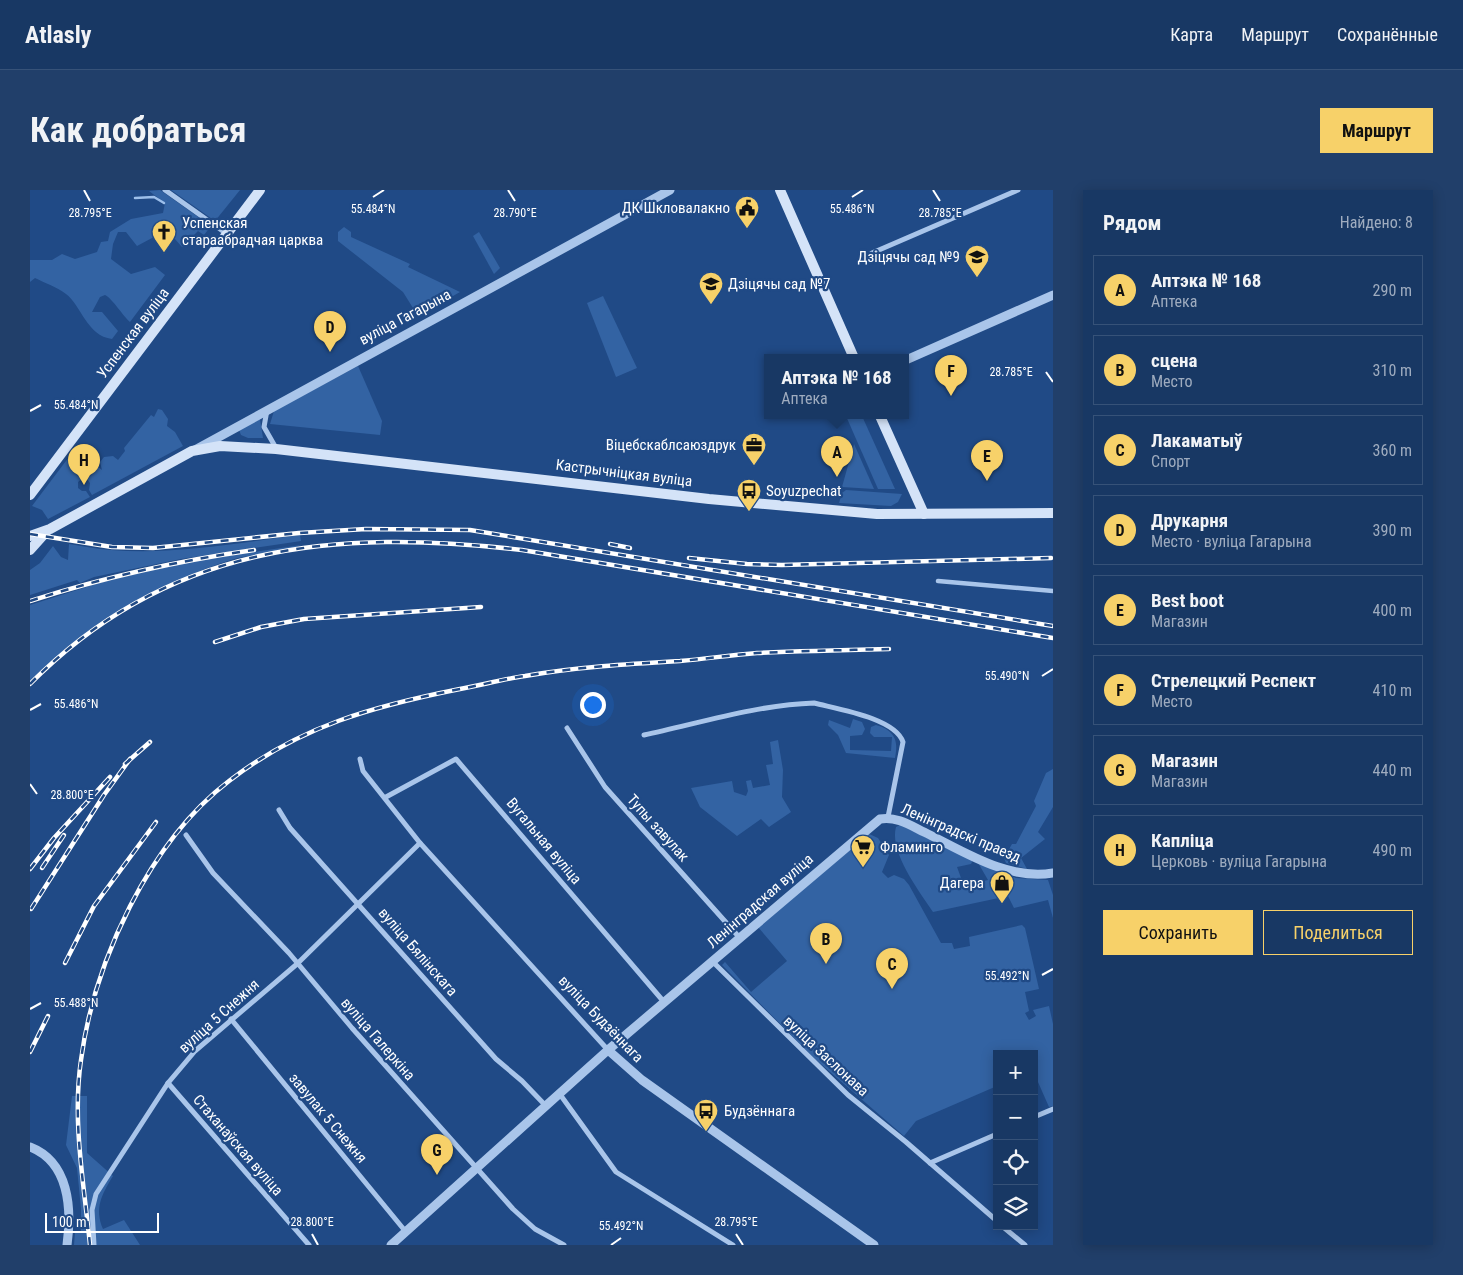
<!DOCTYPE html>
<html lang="ru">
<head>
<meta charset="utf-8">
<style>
  body { margin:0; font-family:"Roboto Condensed",sans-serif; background:#213f6a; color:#f1f3f6 }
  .controls { position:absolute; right:15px; bottom:15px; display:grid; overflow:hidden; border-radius:0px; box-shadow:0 2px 12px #0003 }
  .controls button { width:45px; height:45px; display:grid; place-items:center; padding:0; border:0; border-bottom:1px solid #365278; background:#183864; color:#f1f3f6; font:25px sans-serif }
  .scale { position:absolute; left:15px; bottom:12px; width:114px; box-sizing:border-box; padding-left:5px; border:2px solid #fff; border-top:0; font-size:14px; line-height:18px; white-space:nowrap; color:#fff; -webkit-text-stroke:4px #204a86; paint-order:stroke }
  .you { position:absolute; left:562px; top:514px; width:18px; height:18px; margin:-12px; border:4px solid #fff; border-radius:50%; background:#1a73e8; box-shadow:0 0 0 8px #1a73e833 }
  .badge { display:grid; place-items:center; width:32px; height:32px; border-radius:50%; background:#f7d169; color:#111; font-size:16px; font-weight:700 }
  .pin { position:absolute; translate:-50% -41px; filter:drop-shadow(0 1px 2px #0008) }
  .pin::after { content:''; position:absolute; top:26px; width:18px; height:15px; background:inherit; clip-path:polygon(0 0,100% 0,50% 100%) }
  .popup { position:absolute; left:734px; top:164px; width:145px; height:65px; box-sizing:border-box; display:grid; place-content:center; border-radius:0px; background:#183864; filter:drop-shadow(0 1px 4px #0005); font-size:16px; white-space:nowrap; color:#9facbf }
  .popup b { font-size:19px; color:#f1f3f6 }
  .popup::after { content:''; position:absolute; left:50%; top:100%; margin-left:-10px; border:10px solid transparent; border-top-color:#183864 }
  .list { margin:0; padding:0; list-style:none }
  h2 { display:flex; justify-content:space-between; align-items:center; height:65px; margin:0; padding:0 20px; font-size:21px }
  h2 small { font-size:16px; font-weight:400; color:#9facbf }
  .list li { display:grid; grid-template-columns:32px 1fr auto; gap:15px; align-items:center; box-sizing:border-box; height:70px; margin:0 10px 10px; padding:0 10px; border:1px solid #365278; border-radius:0px }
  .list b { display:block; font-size:19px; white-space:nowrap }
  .list p { margin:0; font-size:16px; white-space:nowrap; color:#9facbf }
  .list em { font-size:16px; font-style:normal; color:#9facbf }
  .actions { display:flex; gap:10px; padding:15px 20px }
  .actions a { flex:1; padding:11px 0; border:1px solid #f7d169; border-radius:0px; text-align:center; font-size:18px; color:#f7d169 }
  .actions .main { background:#f7d169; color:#111 }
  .icon { flex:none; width:28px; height:28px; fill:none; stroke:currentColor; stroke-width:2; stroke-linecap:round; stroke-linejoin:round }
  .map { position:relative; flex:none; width:1023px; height:1055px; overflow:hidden; border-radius:0px }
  header { display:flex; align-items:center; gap:30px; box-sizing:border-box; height:70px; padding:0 25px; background:#183864; border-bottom:1px solid #365278 }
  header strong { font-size:24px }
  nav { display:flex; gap:28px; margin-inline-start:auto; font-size:18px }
  .intro { display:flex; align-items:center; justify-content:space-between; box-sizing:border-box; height:120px; padding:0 30px }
  h1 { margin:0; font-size:35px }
  .button { padding:12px 22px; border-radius:0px; background:#f7d169; color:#111; font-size:18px; font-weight:700 }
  main { display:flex; gap:30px; padding:0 30px }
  aside { flex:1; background:#183864; border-radius:0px; box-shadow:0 2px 12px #0003 }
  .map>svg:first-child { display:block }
</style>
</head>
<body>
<header>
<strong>Atlasly</strong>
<nav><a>Карта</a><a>Маршрут</a><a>Сохранённые</a></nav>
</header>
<div class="intro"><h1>Как добраться</h1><a class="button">Маршрут</a></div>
<main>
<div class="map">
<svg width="1023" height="1055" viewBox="0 0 1023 1055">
  <rect width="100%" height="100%" fill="#204a86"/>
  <!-- green -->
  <g fill="#3363a3">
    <path d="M130,0L181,36L174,45L168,41L152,57L137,40L107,56L96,42H88L83,54L81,69L101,84L125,77L135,85L100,132C93,126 82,108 75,105L70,107L62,122H72L88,141L82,149C57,146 51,115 36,104C27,97 15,93 5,88L0,92V70H22L32,64L45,69L67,62L71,52L78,51L80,42L101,29L133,23L135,13L119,1Z"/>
    <path d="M141,0H210L185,31Z"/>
    <path d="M314,37L321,42V47L380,74L378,77L430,102L388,126L373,102L308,51V42Z"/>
    <path d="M449,42L470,78L464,84L443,46Z"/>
    <path d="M573,106L607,178L586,187L557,113Z"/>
    <path d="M328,176L352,231L350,245L240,234L244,221Z"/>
    <path d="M128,219L132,220L138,229L137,236L145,242L153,256L62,305L59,300L60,293L57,289H52L48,292V298L52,301H56L60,307L18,329L12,320L2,316L45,259L72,280L70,272L74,267L83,266L88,270L95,261L94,258L121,225L124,227Z"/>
    <path d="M816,226H832L865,299H848Z"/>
    <path d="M230,229L233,248H218L211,245L209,240Z"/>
    <path d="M824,254L844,299L812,297Z"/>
    <path d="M816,300L872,304L868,312L861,316L809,313L812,303Z"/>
    <path d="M270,345L271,351L151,369L64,387L50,393L47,390L0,405V380L10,373L23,356L31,367L38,370L39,354C53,356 67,359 81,360C144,365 208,353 270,345Z"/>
    <path d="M271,355C253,364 222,363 201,370C123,395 58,433 0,491V415L69,393L152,373Z"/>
    <path d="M823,529L832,532L835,539L832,545L820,546V560L861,561L862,547H844L840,543L841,537L846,535C864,540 869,550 865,568L816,563L808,545L798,535L799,530L820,538Z"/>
    <path d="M748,550L753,580L752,607L761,622L739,637L731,629L707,646L670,617L661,598L702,591L704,602L716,606L718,601L716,591L721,590L723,598L740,595L736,575L743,574L740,552Z"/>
    <path d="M1023,579V617L1008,642L1015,649L991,668L997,679L976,673L974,668L982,654H986L1006,616L1004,611L1016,583Z"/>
    <path d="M870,635L943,670L941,674L927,677L934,696L958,690L947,671L986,688L1018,690L1023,705V728L1018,710L984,718L978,706L903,722C889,701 859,662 866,637Z"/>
    <path d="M837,643L848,648L859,665L852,682L858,688L864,685L874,689L879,695L911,753H922L924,759L940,756L939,747L992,735L995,738L1009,799L995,802L999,821L995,823L999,830L1006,826L1003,820L1019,816L1023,834V916L1019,917L1004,883V864H967V896L886,931L874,946L785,869L692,775L695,772L721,802L757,771L728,737L826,655Z"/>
    <path d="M42,906H57V963L83,986C72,1004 64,1018 73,1039L94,1030L110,1055H44L45,1042H51V1019L47,978L36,955Z"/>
  </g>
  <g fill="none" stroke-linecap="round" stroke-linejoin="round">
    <!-- stream -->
    <path stroke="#9cbfeb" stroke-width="2.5" d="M105,8L124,7L134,13"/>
    <!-- pedestrian -->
    <path stroke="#a9c5ea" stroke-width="4.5" d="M908,391L1023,401"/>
    <!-- minor -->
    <g stroke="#a9c5ea" stroke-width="5">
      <path d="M135,0L197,44"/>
      <path d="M842,63L988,0"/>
      <path d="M237,220L234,237L246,258"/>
      <path d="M537,538L575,597L709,747"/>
      <path d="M614,545C670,533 727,515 784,513C807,519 865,528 873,552L858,627"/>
      <path d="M330,569L333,581L390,653L578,860"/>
      <path d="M356,607L426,569L634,812"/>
      <path d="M249,620L260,638L466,869L492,891L515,915"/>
      <path d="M156,645L183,683L259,763L322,838L483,1019L505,1039L534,1055"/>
      <path d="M682,771L818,905L876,952L967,1031"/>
      <path d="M201,829L376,1042"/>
      <path d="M138,893L279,1055"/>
      <path d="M529,903L586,982L703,1055"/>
      <path d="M1004,927L1023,919"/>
      <path d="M900,973L967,944"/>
      <path d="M972,1036L995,1055"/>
      <path d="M64,1055L62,1020L66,1004L138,893L165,861L267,774L390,653"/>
    </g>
    <!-- tertiary -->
    <g stroke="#a9c5ea" stroke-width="9">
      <path d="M876,170L1023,105"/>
      <path d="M165,260L640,0"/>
      <path d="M578,860L612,890L844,1055"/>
      <path d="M0,957C39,972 42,1018 37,1055"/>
      <path d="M361,1055L578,860L850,629C866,626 880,635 894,642C933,661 978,691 1023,683"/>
    </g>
    <!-- secondary -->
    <g stroke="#d4e3f8" stroke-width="10">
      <path d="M750,0L824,168"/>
      <path d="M850,226L894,324"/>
      <path d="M0,305L230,0"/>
      <path d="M0,346L20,339L162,261L190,256L246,259L679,309L847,324L1023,323"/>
      <path d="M0,360L17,341"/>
    </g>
    <defs>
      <g id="rail">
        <path d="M0,344L82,357L123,358L269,343L336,339L440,340L1023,436"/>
        <path d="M580,354L600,358"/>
        <path d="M659,368L717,374L752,375L1021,368"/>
        <path d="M0,411C75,387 146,371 224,360"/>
        <path d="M185,452L231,437L274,429L451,417"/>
        <path d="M0,494C138,354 306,338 492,360L1023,448"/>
        <path d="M95,574L120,552"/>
        <path d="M12,678L34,645"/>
        <path d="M0,679L24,648L80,587"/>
        <path d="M1,719L74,605L100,569"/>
        <path d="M35,773L64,716L126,632"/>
        <path d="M0,862L18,826"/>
        <path d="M60,1055C54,994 42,931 51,870C64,772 119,652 199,591C270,536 344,516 430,499C452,495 473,489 495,486C546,477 598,474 650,471C675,469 701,465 727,463C771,461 815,460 859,459"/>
      </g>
    </defs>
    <!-- rail casing -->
    <use href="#rail" stroke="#fff" stroke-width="4.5"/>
    <!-- rail -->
    <use href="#rail" stroke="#204a86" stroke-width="2.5" stroke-dasharray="8" stroke-linecap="butt"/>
  </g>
  <!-- ticks -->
  <path fill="none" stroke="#fff" stroke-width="2" d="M54,0L60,11M478,0L485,11M903,0L910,11M343,7L354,0M822,7L833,0M1016,182L1023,192M0,221L11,215M1012,486L1023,479M0,520L11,514M0,594L7,604M1012,785L1023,779M0,819L11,813M282,1044L288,1055M706,1044L713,1055M581,1055L591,1048"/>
  <!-- icons -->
  <defs>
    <symbol id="civic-pin" viewBox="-11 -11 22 30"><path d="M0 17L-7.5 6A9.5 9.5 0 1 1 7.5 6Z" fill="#f7d169" stroke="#204a86"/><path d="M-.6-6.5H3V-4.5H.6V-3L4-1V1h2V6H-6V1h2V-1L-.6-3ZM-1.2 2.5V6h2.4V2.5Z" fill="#111"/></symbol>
    <symbol id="church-pin" viewBox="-11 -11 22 30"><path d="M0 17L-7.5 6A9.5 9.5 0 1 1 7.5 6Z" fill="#f7d169" stroke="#204a86"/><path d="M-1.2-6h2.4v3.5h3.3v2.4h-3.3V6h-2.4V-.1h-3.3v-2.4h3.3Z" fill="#111"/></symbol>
    <symbol id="school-pin" viewBox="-11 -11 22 30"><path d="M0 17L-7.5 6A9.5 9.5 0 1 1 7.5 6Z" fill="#f7d169" stroke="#204a86"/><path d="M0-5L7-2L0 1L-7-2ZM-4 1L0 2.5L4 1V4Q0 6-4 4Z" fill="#111"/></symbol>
    <symbol id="office-pin" viewBox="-11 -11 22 30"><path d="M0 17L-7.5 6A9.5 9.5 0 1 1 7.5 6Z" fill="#f7d169" stroke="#204a86"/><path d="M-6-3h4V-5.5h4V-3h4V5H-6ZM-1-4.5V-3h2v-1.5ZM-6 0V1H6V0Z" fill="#111"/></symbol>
    <symbol id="bus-pin" viewBox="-11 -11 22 30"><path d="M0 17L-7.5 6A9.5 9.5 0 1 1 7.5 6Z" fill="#f7d169" stroke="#204a86"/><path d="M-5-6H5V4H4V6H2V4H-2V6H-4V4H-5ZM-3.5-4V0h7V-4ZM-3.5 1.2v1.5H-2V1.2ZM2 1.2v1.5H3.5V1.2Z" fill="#111"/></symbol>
    <symbol id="supermarket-pin" viewBox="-11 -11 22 30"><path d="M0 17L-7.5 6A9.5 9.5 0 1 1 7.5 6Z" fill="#f7d169" stroke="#204a86"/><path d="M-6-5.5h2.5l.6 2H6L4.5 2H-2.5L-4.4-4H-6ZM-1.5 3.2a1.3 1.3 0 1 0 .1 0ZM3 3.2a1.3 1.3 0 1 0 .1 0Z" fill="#111"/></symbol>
    <symbol id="shop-pin" viewBox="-11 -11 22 30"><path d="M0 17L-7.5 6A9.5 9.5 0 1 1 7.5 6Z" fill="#f7d169" stroke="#204a86"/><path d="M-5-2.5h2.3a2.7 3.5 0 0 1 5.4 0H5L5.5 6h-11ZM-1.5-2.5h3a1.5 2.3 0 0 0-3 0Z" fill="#111"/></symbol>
  </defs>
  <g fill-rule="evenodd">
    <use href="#civic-pin" x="703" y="4" width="28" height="38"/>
    <use href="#church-pin" x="120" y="28" width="28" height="38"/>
    <use href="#school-pin" x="933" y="53" width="28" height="38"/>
    <use href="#school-pin" x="667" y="80" width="28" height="38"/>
    <use href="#office-pin" x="710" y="241" width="28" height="38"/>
    <use href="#bus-pin" x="705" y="287" width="28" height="38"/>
    <use href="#supermarket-pin" x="819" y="643" width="28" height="38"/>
    <use href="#shop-pin" x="958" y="679" width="28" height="38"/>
    <use href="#bus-pin" x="662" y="907" width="28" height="38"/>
  </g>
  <g text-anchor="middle" stroke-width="4.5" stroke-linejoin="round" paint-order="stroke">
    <!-- poi labels -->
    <g font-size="15" fill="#fff" stroke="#204a86" text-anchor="start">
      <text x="700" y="23" text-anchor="end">ДК Шкловалакно</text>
      <text x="152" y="38">Успенская<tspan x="152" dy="17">стараабрадчая царква</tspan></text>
      <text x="930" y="72" text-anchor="end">Дзіцячы сад №9</text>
      <text x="698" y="99">Дзіцячы сад №7</text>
      <text x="706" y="260" text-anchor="end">Віцебскаблсаюздрук</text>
      <text x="736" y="306">Soyuzpechat</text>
      <text x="850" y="662">Фламинго</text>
      <text x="954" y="698" text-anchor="end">Дагера</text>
      <text x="694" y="926">Будзённага</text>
    </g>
    <!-- street labels -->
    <g font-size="15" fill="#fff" stroke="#204a86">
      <text transform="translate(375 127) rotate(-28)" y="5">вуліца Гагарына</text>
      <text transform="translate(103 143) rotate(-53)" y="5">Успенская вуліца</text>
      <text transform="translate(594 283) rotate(7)" y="5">Кастрычніцкая вуліца</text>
      <text transform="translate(628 638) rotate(48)" y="5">Тупы завулак</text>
      <text transform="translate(931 643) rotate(23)" y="5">Ленінградскі праезд</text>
      <text transform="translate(514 651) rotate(50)" y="5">Вугальная вуліца</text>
      <text transform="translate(730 711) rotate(-41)" y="5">Ленінградская вуліца</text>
      <text transform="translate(388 762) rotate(49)" y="5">вуліца Бялінскага</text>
      <text transform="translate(189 826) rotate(-42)" y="5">вуліца 5 Снежня</text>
      <text transform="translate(571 829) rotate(46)" y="5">вуліца Будзённага</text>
      <text transform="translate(348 849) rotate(49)" y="5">вуліца Галеркіна</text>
      <text transform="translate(796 866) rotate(43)" y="5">вуліца Заслонава</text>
      <text transform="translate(298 928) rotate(50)" y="5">завулак 5 Снежня</text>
      <text transform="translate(208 955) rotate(49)" y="5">Стаханаўская вуліца</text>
    </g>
  </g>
  <g font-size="12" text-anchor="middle" fill="#fff" stroke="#204a86" stroke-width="4.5" stroke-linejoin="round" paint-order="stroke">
    <text x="343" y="23">55.484°N</text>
    <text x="822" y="23">55.486°N</text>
    <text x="910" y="27">28.785°E</text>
    <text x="60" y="27">28.795°E</text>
    <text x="485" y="27">28.790°E</text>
    <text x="981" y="186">28.785°E</text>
    <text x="46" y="219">55.484°N</text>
    <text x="977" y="490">55.490°N</text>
    <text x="46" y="518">55.486°N</text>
    <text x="42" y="609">28.800°E</text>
    <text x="977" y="790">55.492°N</text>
    <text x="46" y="817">55.488°N</text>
    <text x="282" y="1036">28.800°E</text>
    <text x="706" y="1036">28.795°E</text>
    <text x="591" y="1040">55.492°N</text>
  </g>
</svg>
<div class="controls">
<button>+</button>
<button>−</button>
<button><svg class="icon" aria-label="locate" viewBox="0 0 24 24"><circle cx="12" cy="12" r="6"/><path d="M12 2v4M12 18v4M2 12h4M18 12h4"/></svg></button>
<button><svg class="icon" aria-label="layers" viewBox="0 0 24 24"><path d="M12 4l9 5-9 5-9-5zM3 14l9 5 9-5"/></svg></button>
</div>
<div class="scale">100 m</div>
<div class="you"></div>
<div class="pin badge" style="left:807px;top:287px">A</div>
<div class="popup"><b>Аптэка № 168</b>Аптека</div>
<div class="pin badge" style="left:796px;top:774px">B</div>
<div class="pin badge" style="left:862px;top:799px">C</div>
<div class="pin badge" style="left:300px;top:162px">D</div>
<div class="pin badge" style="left:957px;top:291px">E</div>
<div class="pin badge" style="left:921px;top:206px">F</div>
<div class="pin badge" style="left:407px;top:985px">G</div>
<div class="pin badge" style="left:54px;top:295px">H</div>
</div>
<aside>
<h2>Рядом<small>Найдено: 8</small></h2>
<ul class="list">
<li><span class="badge">A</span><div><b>Аптэка № 168</b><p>Аптека</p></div><em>290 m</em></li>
<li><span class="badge">B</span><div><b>сцена</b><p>Место</p></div><em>310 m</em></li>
<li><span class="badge">C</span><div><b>Лакаматыў</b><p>Спорт</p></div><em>360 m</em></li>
<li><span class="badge">D</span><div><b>Друкарня</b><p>Место · вуліца Гагарына</p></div><em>390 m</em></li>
<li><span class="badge">E</span><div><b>Best boot</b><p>Магазин</p></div><em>400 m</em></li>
<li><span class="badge">F</span><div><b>Стрелецкий Респект</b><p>Место</p></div><em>410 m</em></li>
<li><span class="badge">G</span><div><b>Магазин</b><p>Магазин</p></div><em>440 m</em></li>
<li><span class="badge">H</span><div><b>Капліца</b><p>Церковь · вуліца Гагарына</p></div><em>490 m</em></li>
</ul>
<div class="actions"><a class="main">Сохранить</a><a>Поделиться</a></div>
</aside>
</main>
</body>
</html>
